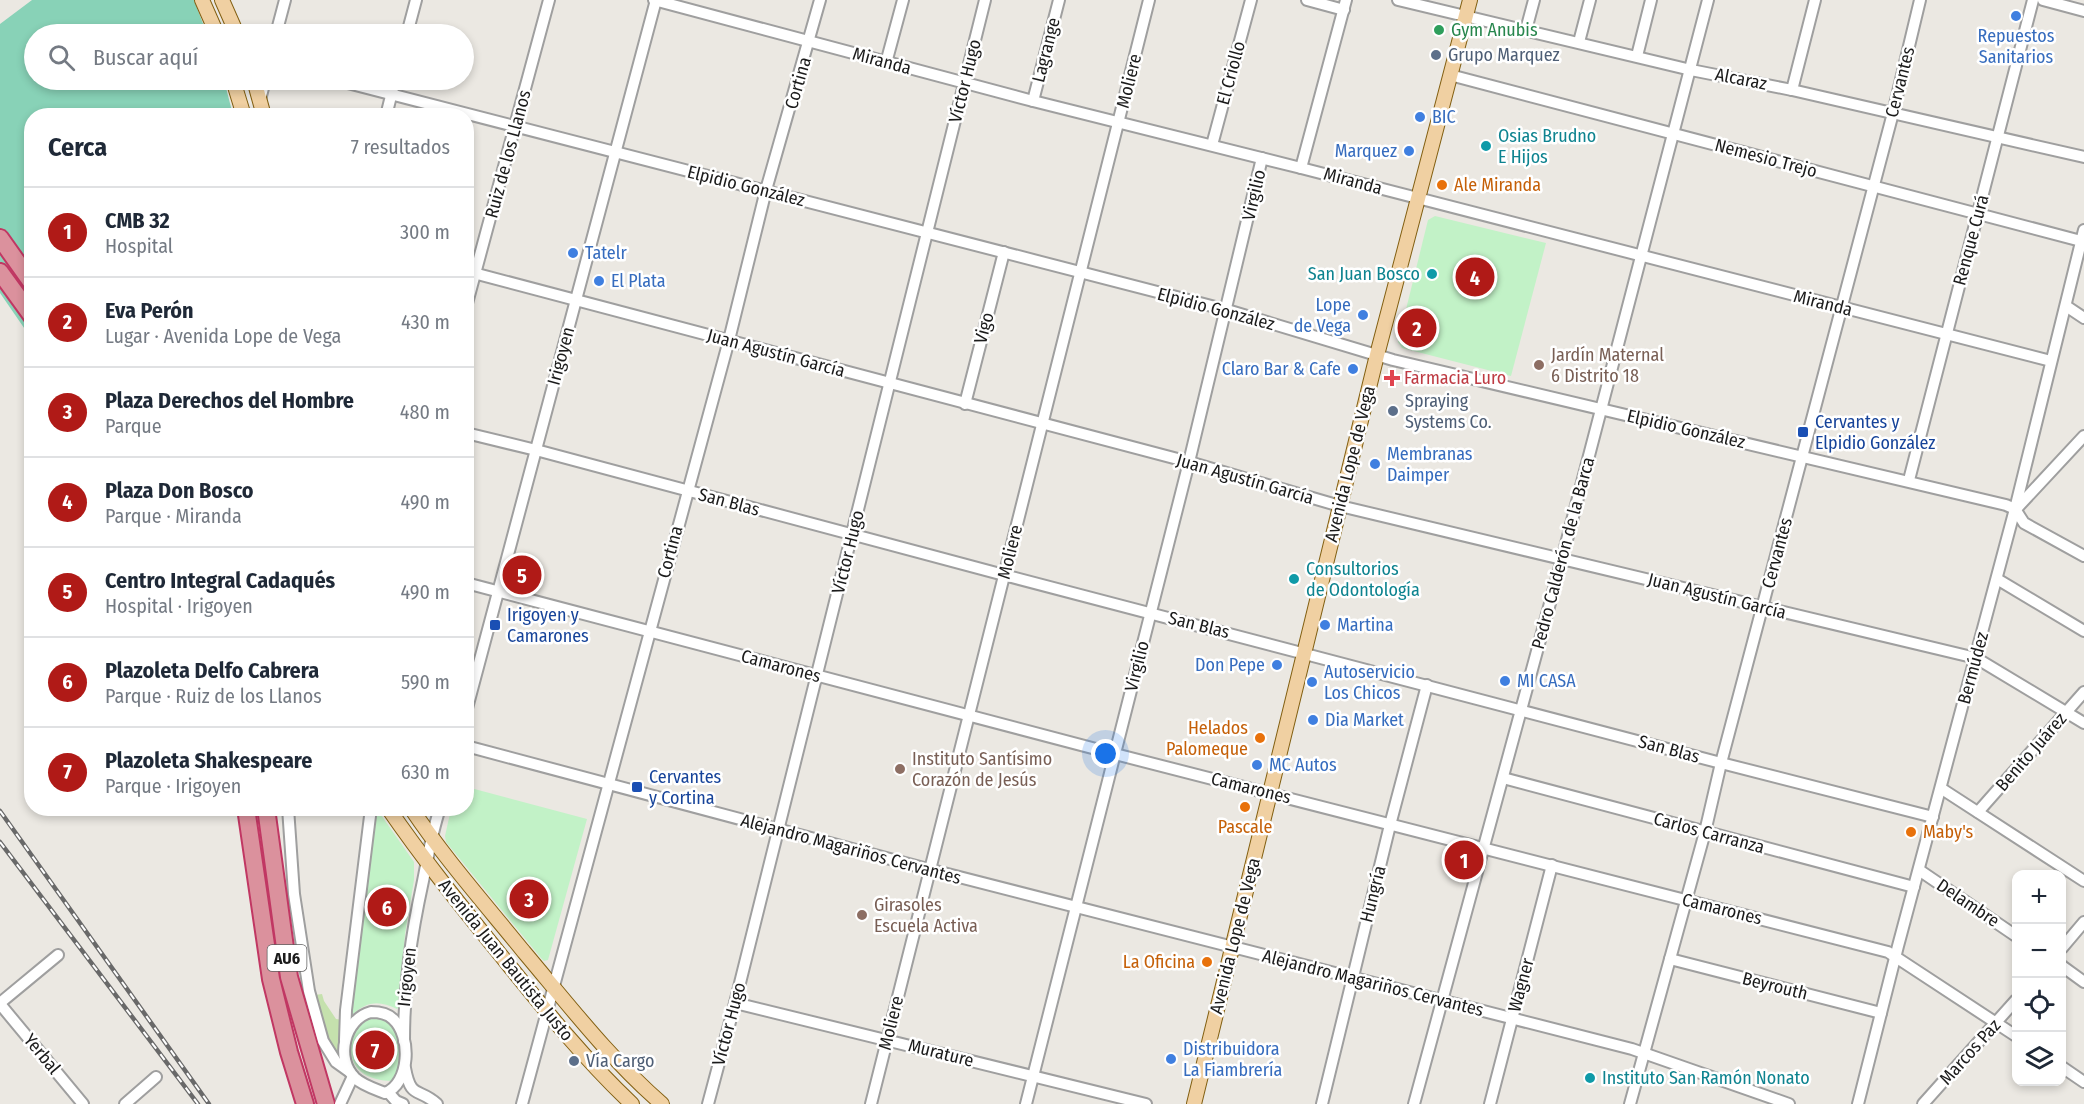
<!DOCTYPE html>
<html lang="es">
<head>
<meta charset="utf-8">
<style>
  body { margin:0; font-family:"Fira Sans Condensed",sans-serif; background:#f6f6f7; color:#1f2937 }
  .controls { position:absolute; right:18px; bottom:18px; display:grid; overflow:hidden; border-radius:12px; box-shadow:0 3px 9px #0003 }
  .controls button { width:54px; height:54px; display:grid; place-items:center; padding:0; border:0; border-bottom:2px solid #e0e1e3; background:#fff; color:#1f2937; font:30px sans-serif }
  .you { position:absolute; left:1106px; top:754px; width:21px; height:21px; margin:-15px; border:4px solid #fff; border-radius:50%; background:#1a73e8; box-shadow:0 0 0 9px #1a73e833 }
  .badge { display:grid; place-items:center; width:39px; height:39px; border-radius:50%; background:#b01a17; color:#fff; font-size:20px; font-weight:700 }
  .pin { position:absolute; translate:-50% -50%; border:3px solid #fff; box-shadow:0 2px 6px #0006 }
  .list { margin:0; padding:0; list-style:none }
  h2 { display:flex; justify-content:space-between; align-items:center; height:78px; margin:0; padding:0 24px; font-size:26px }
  h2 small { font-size:20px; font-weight:400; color:#747a83 }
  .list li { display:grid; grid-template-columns:39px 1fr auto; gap:18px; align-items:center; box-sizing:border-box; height:90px; padding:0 24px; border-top:2px solid #e0e1e3 }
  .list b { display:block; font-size:22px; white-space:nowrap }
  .list p { margin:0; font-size:20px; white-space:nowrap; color:#747a83 }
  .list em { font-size:20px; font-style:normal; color:#747a83 }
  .icon { flex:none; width:33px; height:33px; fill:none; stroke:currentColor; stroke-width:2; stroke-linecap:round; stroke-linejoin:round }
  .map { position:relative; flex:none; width:2084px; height:1104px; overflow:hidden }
  .search { position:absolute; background:#fff; box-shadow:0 3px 9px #0003; left:24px; top:24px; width:450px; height:66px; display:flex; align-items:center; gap:15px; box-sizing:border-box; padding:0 21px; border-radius:33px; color:#747a83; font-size:22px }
  .panel { position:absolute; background:#fff; box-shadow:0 3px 9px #0003; left:24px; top:108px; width:450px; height:708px; border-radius:24px }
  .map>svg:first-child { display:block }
</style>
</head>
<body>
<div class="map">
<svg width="2084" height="1104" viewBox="0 0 2084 1104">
  <rect width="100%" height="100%" fill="#ebe8e2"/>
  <!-- grass -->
  <path fill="#c5e1ad" d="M322,994L324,1001L336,1019L343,1020L340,1053C323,1044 320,1012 315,995Z"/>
  <!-- park -->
  <g fill="#c2f2c7">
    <path d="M1435,216L1546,243L1511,376L1402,348L1398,342L1428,220Z"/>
    <path d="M467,787L587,819L548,960L544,961L541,958L446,842L445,836L451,809L466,808Z"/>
    <path d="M381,815L414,862V880L405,934L399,1007L397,1009C379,1000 367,1001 352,1015L374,821L376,816Z"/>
    <path d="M369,1016L388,1018L398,1033L401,1071L393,1081C368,1081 348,1070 351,1042C352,1037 354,1029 358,1024C360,1021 366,1018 369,1016Z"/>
  </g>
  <!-- pitch -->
  <path fill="#88d2b7" d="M32,0H194L207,34H34V80H224L233,115L32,116L31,338L0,293V24Z"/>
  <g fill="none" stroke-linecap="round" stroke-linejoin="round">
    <defs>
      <g id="minor">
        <path d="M654,0L1033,101L1301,168L2051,361"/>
        <path d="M1307,0L1344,10"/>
        <path d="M1398,0L1691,70L1792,90L2084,157"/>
        <path d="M2043,0L2084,11"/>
        <path d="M1526,30L1534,0"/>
        <path d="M276,34L285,0"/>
        <path d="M407,34L416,0"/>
        <path d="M1579,42L1590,0"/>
        <path d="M1637,56L1651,0"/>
        <path d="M886,63L903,0"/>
        <path d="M1450,75L2081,241"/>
        <path d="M336,80L1227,310L1393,360L2006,505L2015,509L2024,523L2084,556"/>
        <path d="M1792,90L1815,0"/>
        <path d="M260,100L265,80"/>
        <path d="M1033,101L1059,0"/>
        <path d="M386,116L395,80"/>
        <path d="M1212,145L1251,0"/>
        <path d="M1301,168L1346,0"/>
        <path d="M466,271L1189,462L1340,506L1976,658L2084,723"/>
        <path d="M2066,306L2084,318"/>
        <path d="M466,307L549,0"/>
        <path d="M965,404L1004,252"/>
        <path d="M466,433L536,450L1004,575L1721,763L1933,817"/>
        <path d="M1909,480L2033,0"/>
        <path d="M2016,509L2084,436"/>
        <path d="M1997,579L2084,631"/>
        <path d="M466,583L1115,754L1888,952L2016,1036"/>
        <path d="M466,712L656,0"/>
        <path d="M466,746L920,867L1632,1049L1789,1104"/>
        <path d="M1503,778L1914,887"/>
        <path d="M1942,789L2084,881"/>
        <path d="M288,808L294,894L309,991L323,1041L336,1062L350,1072"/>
        <path d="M1978,812L2084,692"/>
        <path d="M1919,870L2016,936"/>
        <path d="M2062,948L2084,922"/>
        <path d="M1670,959L1881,1013"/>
        <path d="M2062,966L2084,982"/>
        <path d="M0,1003L58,955"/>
        <path d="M735,1003L1146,1104"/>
        <path d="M0,1004L83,1104"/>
        <path d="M371,1012C379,1012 387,1013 393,1019C412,1036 410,1084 385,1093C375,1089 362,1085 355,1078C335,1059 344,1019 371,1012Z"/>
        <path d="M345,1040L346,1010L371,808"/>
        <path d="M404,1041C404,984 411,936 423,881C428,856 432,832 440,808"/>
        <path d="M2062,1067L2084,1082"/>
        <path d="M405,1068C411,1100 418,1087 437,1104"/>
        <path d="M388,1092L396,1101L403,1104"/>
        <path d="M125,1104L156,1077"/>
        <path d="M340,1104L353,1076"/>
        <path d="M522,1104L729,340L766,190L820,0"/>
        <path d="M708,1104L735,1003L985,0"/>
        <path d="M871,1104L1149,0"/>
        <path d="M1026,1104L1189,462L1262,158"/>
        <path d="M1322,1104L1390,825L1427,685"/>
        <path d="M1414,1104L1562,559L1708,0"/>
        <path d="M1490,1104L1552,865"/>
        <path d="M1630,1104L1705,832L1721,763L1893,113L1920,0"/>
        <path d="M1858,1104L1898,946L2015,509L2084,230"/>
        <path d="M1923,1104L2016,1000"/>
      </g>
      <g id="major">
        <path d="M202,0L217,34"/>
        <path d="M222,0L237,34"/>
        <path d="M233,80L244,116"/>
        <path d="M254,80L264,116"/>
        <path d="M388,808C423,859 461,906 499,953C541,1005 583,1058 632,1104"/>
        <path d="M411,808C445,859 486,905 524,952C568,1004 610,1059 662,1104"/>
        <path d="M1194,1104L1377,355L1470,0"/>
      </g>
      <g id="highway">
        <path d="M0,238L32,283"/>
        <path d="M0,272L32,316"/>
        <path d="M246,808L271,979L289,1052L305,1104"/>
        <path d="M266,808L289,977L326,1104"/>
      </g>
    </defs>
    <!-- minor casing -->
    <use href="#minor" stroke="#9f9f9f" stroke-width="14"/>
    <!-- major casing -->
    <use href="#major" stroke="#825f11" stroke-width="16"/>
    <!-- highway casing -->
    <use href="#highway" stroke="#c13763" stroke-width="20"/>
    <!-- minor -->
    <use href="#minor" stroke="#fff" stroke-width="10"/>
    <!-- major -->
    <use href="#major" stroke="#f0d0a2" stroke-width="14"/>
    <!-- highway -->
    <use href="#highway" stroke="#db919d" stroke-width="16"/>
    <defs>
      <g id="rail">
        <path d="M0,811L209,1104"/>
        <path d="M0,842L198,1104"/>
      </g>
    </defs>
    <!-- rail casing -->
    <use href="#rail" stroke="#696969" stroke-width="4.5"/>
    <!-- rail -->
    <use href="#rail" stroke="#fff" stroke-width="2" stroke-dasharray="7" stroke-linecap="butt"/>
  </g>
  <!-- markers -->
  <g fill="#3f7fe0" stroke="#fff" stroke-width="2">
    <circle cx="2016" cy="16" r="6"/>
    <circle cx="1420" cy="117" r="6"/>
    <circle cx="1409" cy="151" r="6"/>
    <circle cx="573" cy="253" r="6"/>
    <circle cx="599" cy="281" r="6"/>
    <circle cx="1363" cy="315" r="6"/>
    <circle cx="1353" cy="369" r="6"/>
    <circle cx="1375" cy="464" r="6"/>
    <circle cx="1325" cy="625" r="6"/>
    <circle cx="1277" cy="665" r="6"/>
    <circle cx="1505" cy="681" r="6"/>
    <circle cx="1312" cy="682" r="6"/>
    <circle cx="1313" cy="720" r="6"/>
    <circle cx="1257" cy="765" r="6"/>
    <circle cx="1171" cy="1059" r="6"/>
  </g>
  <circle fill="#2e9e5b" stroke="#fff" stroke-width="2" cx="1439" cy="30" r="6"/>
  <g fill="#5c6f8a" stroke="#fff" stroke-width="2">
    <circle cx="1436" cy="55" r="6"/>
    <circle cx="1393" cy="411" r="6"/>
    <circle cx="574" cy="1061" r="6"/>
  </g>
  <g fill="#0f9aa8" stroke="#fff" stroke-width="2">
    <circle cx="1486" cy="146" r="6"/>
    <circle cx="1432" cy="274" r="6"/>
    <circle cx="1294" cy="579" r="6"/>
    <circle cx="1590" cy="1078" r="6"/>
  </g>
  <g fill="#e8710a" stroke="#fff" stroke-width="2">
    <circle cx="1442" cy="185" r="6"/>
    <circle cx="1260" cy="738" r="6"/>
    <circle cx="1245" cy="807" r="6"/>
    <circle cx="1911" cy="832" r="6"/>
    <circle cx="1207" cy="962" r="6"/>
  </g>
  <g fill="#8d6e63" stroke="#fff" stroke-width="2">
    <circle cx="1539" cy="365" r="6"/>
    <circle cx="900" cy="769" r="6"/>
    <circle cx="862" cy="915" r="6"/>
  </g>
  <path fill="#e0444e" stroke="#fff" stroke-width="2" d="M1389 369h6v6h6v6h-6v6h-6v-6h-6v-6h6z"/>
  <g fill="#1a4fb4" stroke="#fff" stroke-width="2">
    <rect x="1797" y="426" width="12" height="12" rx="3"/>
    <rect x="489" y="619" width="12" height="12" rx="3"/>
    <rect x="631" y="781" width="12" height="12" rx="3"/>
  </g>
  <g text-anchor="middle" stroke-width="5" stroke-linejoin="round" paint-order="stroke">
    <!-- shield labels -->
    <rect fill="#fff" stroke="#5f5f5f" stroke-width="1.5" x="267.5" y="945" width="39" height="26" rx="4.5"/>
    <g font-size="16" font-weight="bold" fill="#1b1b1b">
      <text x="287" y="964">AU6</text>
    </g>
    <!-- leisure labels -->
    <g font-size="18" fill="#27864d" stroke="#fff" text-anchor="start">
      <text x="1451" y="36">Gym Anubis</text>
    </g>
    <!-- shop labels -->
    <g font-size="18" fill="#366cbe" stroke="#fff" text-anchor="start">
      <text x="2016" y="42" text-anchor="middle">Repuestos<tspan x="2016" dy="21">Sanitarios</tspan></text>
      <text x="1432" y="123">BIC</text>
      <text x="1397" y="157" text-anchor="end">Marquez</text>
      <text x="585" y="259">Tatelr</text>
      <text x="611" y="287">El Plata</text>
      <text x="1351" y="311" text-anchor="end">Lope<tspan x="1351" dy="21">de Vega</tspan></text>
      <text x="1341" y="375" text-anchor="end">Claro Bar &amp; Cafe</text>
      <text x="1387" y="460">Membranas<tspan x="1387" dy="21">Daimper</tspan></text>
      <text x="1337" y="631">Martina</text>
      <text x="1265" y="671" text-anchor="end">Don Pepe</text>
      <text x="1324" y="678">Autoservicio<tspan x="1324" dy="21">Los Chicos</tspan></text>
      <text x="1517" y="687">MI CASA</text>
      <text x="1325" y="726">Dia Market</text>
      <text x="1269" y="771">MC Autos</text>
      <text x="1183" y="1055">Distribuidora<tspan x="1183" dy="21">La Fiambrería</tspan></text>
    </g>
    <!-- street labels -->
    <g font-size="18" fill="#1b1b1b" stroke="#fff">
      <text transform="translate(1046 50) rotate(-76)" y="6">Lagrange</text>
      <text transform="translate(882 61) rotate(15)" y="6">Miranda</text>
      <text transform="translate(1231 73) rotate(-75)" y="6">El Criollo</text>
      <text transform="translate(1741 79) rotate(11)" y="6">Alcaraz</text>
      <text transform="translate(965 81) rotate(-76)" y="6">Víctor Hugo</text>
      <text transform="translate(1129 81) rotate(-76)" y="6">Moliere</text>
      <text transform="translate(1900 82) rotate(-76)" y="6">Cervantes</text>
      <text transform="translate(798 83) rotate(-74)" y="6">Cortina</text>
      <text transform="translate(508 154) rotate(-75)" y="6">Ruiz de los Llanos</text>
      <text transform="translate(1766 158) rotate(15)" y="6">Nemesio Trejo</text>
      <text transform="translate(1353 181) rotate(15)" y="6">Miranda</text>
      <text transform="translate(746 186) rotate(14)" y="6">Elpidio González</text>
      <text transform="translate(1254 195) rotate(-77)" y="6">Virgilio</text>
      <text transform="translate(1971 240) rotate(-75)" y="6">Renque Curá</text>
      <text transform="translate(1823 303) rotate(14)" y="6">Miranda</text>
      <text transform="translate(1216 309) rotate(15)" y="6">Elpidio González</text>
      <text transform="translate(984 328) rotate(-75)" y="6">Vigo</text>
      <text transform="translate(776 353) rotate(15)" y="6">Juan Agustín García</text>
      <text transform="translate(561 356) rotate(-75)" y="6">Irigoyen</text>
      <text transform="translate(1686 429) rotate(13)" y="6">Elpidio González</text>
      <text transform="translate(1350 464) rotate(-76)" y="6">Avenida Lope de Vega</text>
      <text transform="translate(1245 479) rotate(16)" y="6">Juan Agustín García</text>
      <text transform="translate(729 502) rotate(15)" y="6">San Blas</text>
      <text transform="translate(670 552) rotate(-75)" y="6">Cortina</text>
      <text transform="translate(848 552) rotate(-76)" y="6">Víctor Hugo</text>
      <text transform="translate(1010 552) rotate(-76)" y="6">Moliere</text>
      <text transform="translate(1563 553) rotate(-75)" y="6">Pedro Calderón de la Barca</text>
      <text transform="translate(1777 553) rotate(-75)" y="6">Cervantes</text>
      <text transform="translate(1717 596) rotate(14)" y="6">Juan Agustín García</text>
      <text transform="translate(1199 625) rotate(14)" y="6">San Blas</text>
      <text transform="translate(781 666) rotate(15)" y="6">Camarones</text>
      <text transform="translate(1137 666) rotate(-76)" y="6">Virgilio</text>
      <text transform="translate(1973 668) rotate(-75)" y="6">Bermúdez</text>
      <text transform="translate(1669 749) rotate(15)" y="6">San Blas</text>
      <text transform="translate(2031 752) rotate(-49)" y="6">Benito Juárez</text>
      <text transform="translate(1251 788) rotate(14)" y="6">Camarones</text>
      <text transform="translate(1709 833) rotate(15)" y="6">Carlos Carranza</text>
      <text transform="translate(851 849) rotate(15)" y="6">Alejandro Magariños Cervantes</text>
      <text transform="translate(1373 894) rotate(-76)" y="6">Hungría</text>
      <text transform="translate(1968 903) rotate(34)" y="6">Delambre</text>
      <text transform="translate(1722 909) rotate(14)" y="6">Camarones</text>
      <text transform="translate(1235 936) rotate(-76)" y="6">Avenida Lope de Vega</text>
      <text transform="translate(506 960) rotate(51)" y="6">Avenida Juan Bautista Justo</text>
      <text transform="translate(407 977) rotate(-84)" y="6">Irigoyen</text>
      <text transform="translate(1373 983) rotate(14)" y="6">Alejandro Magariños Cervantes</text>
      <text transform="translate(1521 985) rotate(-75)" y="6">Wagner</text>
      <text transform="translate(1775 986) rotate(14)" y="6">Beyrouth</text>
      <text transform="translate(891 1023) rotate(-76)" y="6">Moliere</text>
      <text transform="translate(729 1024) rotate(-75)" y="6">Víctor Hugo</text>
      <text transform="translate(1970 1052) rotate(-48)" y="6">Marcos Paz</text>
      <text transform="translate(941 1053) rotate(14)" y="6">Murature</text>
      <text transform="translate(42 1054) rotate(50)" y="6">Yerbal</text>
    </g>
    <!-- service labels -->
    <g font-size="18" fill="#4e5e75" stroke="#fff" text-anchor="start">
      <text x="1448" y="61">Grupo Marquez</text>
      <text x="1405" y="407">Spraying<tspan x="1405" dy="21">Systems Co.</tspan></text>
      <text x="586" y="1067">Vía Cargo</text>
    </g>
    <!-- culture labels -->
    <g font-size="18" fill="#0d838f" stroke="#fff" text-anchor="start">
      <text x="1498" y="142">Osias Brudno<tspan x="1498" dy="21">E Hijos</tspan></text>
      <text x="1420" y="280" text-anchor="end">San Juan Bosco</text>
      <text x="1306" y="575">Consultorios<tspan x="1306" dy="21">de Odontología</tspan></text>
      <text x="1602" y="1084">Instituto San Ramón Nonato</text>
    </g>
    <!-- food labels -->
    <g font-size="18" fill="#c56008" stroke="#fff" text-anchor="start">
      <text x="1454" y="191">Ale Miranda</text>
      <text x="1248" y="734" text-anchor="end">Helados<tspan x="1248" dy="21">Palomeque</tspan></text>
      <text x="1245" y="833" text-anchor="middle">Pascale</text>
      <text x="1923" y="838">Maby's</text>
      <text x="1195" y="968" text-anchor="end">La Oficina</text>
    </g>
    <!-- education labels -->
    <g font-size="18" fill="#785e54" stroke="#fff" text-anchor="start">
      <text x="1551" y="361">Jardín Maternal<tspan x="1551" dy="21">6 Distrito 18</tspan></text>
      <text x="912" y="765">Instituto Santísimo<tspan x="912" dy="21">Corazón de Jesús</tspan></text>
      <text x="874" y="911">Girasoles<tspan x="874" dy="21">Escuela Activa</tspan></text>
    </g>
    <!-- health labels -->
    <g font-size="18" fill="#be3a42" stroke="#fff" text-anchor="start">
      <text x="1404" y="384">Farmacia Luro</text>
    </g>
    <!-- transit labels -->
    <g font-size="18" fill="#164399" stroke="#fff" text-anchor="start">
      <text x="1815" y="428">Cervantes y<tspan x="1815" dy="21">Elpidio González</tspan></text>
      <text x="507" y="621">Irigoyen y<tspan x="507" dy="21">Camarones</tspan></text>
      <text x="649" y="783">Cervantes<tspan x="649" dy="21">y Cortina</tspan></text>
    </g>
  </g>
</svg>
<div class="controls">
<button>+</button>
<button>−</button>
<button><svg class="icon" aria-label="locate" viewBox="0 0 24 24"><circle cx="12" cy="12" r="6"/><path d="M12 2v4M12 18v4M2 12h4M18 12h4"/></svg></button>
<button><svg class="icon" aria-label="layers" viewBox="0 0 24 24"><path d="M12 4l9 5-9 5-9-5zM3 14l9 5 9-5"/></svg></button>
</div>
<div class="you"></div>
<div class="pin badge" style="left:1464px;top:860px">1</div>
<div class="pin badge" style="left:1417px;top:328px">2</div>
<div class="pin badge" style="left:529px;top:899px">3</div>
<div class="pin badge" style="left:1475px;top:277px">4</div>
<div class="pin badge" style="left:522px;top:575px">5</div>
<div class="pin badge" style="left:387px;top:907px">6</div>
<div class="pin badge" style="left:375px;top:1050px">7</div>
<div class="search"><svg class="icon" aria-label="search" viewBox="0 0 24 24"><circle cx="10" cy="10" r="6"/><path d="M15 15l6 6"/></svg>Buscar aquí</div>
<section class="panel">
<h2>Cerca<small>7 resultados</small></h2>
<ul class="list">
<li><span class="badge">1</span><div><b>CMB 32</b><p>Hospital</p></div><em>300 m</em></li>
<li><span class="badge">2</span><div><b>Eva Perón</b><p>Lugar · Avenida Lope de Vega</p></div><em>430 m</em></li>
<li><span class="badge">3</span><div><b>Plaza Derechos del Hombre</b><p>Parque</p></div><em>480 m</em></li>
<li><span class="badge">4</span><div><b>Plaza Don Bosco</b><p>Parque · Miranda</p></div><em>490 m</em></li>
<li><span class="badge">5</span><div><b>Centro Integral Cadaqués</b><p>Hospital · Irigoyen</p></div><em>490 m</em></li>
<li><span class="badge">6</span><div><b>Plazoleta Delfo Cabrera</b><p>Parque · Ruiz de los Llanos</p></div><em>590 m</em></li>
<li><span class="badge">7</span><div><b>Plazoleta Shakespeare</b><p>Parque · Irigoyen</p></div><em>630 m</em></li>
</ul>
</section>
</div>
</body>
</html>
